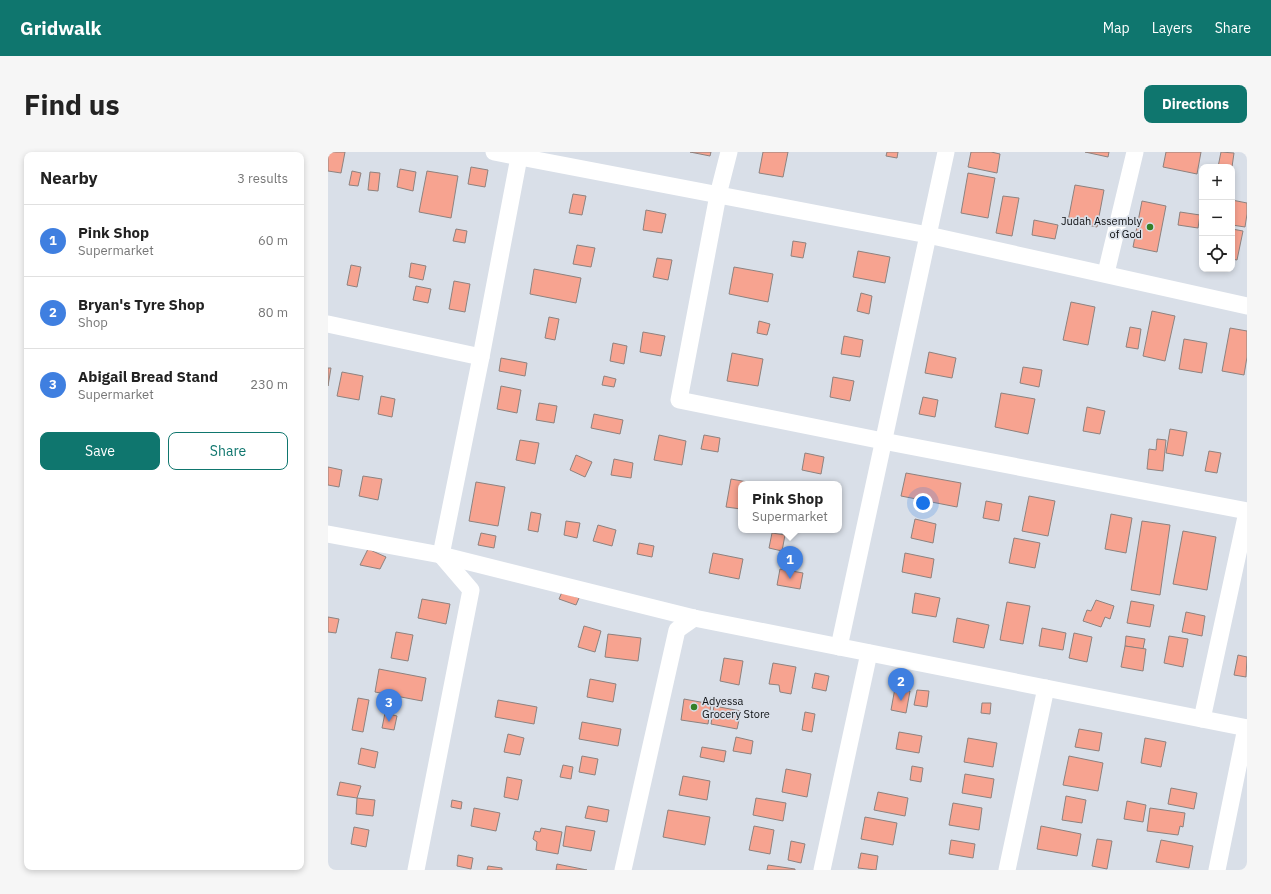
<!DOCTYPE html>
<html lang="en">
<head>
<meta charset="utf-8">
<style>
  body { margin:0; font-family:"IBM Plex Sans",sans-serif; background:#f6f6f6; color:#222 }
  .controls { position:absolute; right:12px; top:12px; display:grid; overflow:hidden; border-radius:8px; box-shadow:0 2px 6px #0003 }
  .controls button { width:36px; height:36px; display:grid; place-items:center; padding:0; border:0; border-bottom:1px solid #e0e0e0; background:#fff; color:#222; font:20px sans-serif }
  .you { position:absolute; left:595px; top:351px; width:14px; height:14px; margin:-10px; border:3px solid #fff; border-radius:50%; background:#1a73e8; box-shadow:0 0 0 6px #1a73e833 }
  .badge { display:grid; place-items:center; width:26px; height:26px; border-radius:50%; background:#0f766e; color:#fff; font-size:13px; font-weight:700 }
  .pin { position:absolute; translate:-50% -33px; filter:drop-shadow(0 1px 2px #0008) }
  .pin::after { content:''; position:absolute; top:21px; width:14px; height:12px; background:inherit; clip-path:polygon(0 0,100% 0,50% 100%) }
  .popup { position:absolute; left:410px; top:329px; width:104px; height:52px; box-sizing:border-box; display:grid; place-content:center; border-radius:8px; background:#fff; filter:drop-shadow(0 1px 3px #0005); font-size:13px; white-space:nowrap; color:#767676 }
  .popup b { font-size:15px; color:#222 }
  .popup::after { content:''; position:absolute; left:50%; top:100%; margin-left:-8px; border:8px solid transparent; border-top-color:#fff }
  .list { margin:0; padding:0; list-style:none }
  h2 { display:flex; justify-content:space-between; align-items:center; height:52px; margin:0; padding:0 16px; font-size:17px }
  h2 small { font-size:13px; font-weight:400; color:#767676 }
  .list li { display:grid; grid-template-columns:26px 1fr auto; gap:12px; align-items:center; box-sizing:border-box; height:72px; padding:0 16px; border-top:1px solid #e0e0e0 }
  .list b { display:block; font-size:15px; white-space:nowrap }
  .list p { margin:0; font-size:13px; white-space:nowrap; color:#767676 }
  .list em { font-size:13px; font-style:normal; color:#767676 }
  .actions { display:flex; gap:8px; padding:12px 16px }
  .actions a { flex:1; padding:9px 0; border:1px solid #0f766e; border-radius:8px; text-align:center; font-size:14px; color:#0f766e }
  .actions .main { background:#0f766e; color:#fff }
  .icon { flex:none; width:22px; height:22px; fill:none; stroke:currentColor; stroke-width:2; stroke-linecap:round; stroke-linejoin:round }
  .map { position:relative; flex:none; width:919px; height:718px; overflow:hidden; border-radius:8px }
  header { display:flex; align-items:center; gap:24px; box-sizing:border-box; height:56px; padding:0 20px; background:#0f766e; color:#fff }
  header strong { font-size:19px }
  nav { display:flex; gap:22px; margin-inline-start:auto; font-size:14px }
  .intro { display:flex; align-items:center; justify-content:space-between; box-sizing:border-box; height:96px; padding:0 24px }
  h1 { margin:0; font-size:28px }
  .button { padding:10px 18px; border-radius:8px; background:#0f766e; color:#fff; font-size:14px; font-weight:700 }
  main { display:flex; gap:24px; padding:0 24px }
  aside { flex:1; background:#fff; border-radius:8px; box-shadow:0 2px 6px #0003 }
  .map>svg:first-child { display:block }
</style>
</head>
<body>
<header>
<strong>Gridwalk</strong>
<nav><a>Map</a><a>Layers</a><a>Share</a></nav>
</header>
<div class="intro"><h1>Find us</h1><a class="button">Directions</a></div>
<main>
<aside>
<h2>Nearby<small>3 results</small></h2>
<ul class="list">
<li><span class="badge" style="background:#3f7fe0">1</span><div><b>Pink Shop</b><p>Supermarket</p></div><em>60 m</em></li>
<li><span class="badge" style="background:#3f7fe0">2</span><div><b>Bryan's Tyre Shop</b><p>Shop</p></div><em>80 m</em></li>
<li><span class="badge" style="background:#3f7fe0">3</span><div><b>Abigail Bread Stand</b><p>Supermarket</p></div><em>230 m</em></li>
</ul>
<div class="actions"><a class="main">Save</a><a>Share</a></div>
</aside>
<div class="map">
<svg width="919" height="718" viewBox="0 0 919 718">
  <rect width="100%" height="100%" fill="#d9dfe8"/>
  <!-- building -->
  <g fill="#f7a390" stroke="#8d827f">
    <path d="M0,0H17L13,21L0,19Z"/>
    <path d="M362,0H383L382,4Z"/>
    <path d="M435,0H460L455,25L431,21Z"/>
    <path d="M559,0H570L569,6L558,4Z"/>
    <path d="M643,0H663L672,2L669,21L640,15Z"/>
    <path d="M757,0H781L780,5Z"/>
    <path d="M838,0H873L869,22L835,15Z"/>
    <path d="M893,0L906,1L904,15H890Z"/>
    <path d="M143,15L160,18L157,35L140,32Z"/>
    <path d="M72,17L88,20L85,39L69,35Z"/>
    <path d="M24,19L33,21L30,34L21,33Z"/>
    <path d="M99,19L130,24L123,66L91,60Z"/>
    <path d="M42,20L52,21L50,39L40,38Z"/>
    <path d="M640,21L667,26L660,66L633,61Z"/>
    <path d="M747,33L776,38L769,75L740,69Z"/>
    <path d="M245,42L258,44L254,63L241,61Z"/>
    <path d="M675,44L691,46L684,84L668,81Z"/>
    <path d="M904,48L919,51V62L917,75L904,73Z"/>
    <path d="M814,49L838,54L829,100L805,95Z"/>
    <path d="M318,58L338,62L334,81L315,78Z"/>
    <path d="M852,60L872,63L870,76L850,73Z"/>
    <path d="M706,68L730,73L727,87L704,83Z"/>
    <path d="M128,77L139,79L137,91L125,89Z"/>
    <path d="M904,77L915,79L909,108L904,107Z"/>
    <path d="M465,89L478,91L475,106L463,104Z"/>
    <path d="M249,93L267,96L263,115L245,112Z"/>
    <path d="M530,99L562,105L557,131L525,125Z"/>
    <path d="M329,106L344,108L340,128L325,125Z"/>
    <path d="M83,111L98,114L95,128L81,125Z"/>
    <path d="M23,113L33,115L29,135L19,133Z"/>
    <path d="M406,115L445,122L440,150L401,142Z"/>
    <path d="M206,117L253,126L248,151L202,142Z"/>
    <path d="M126,129L142,132L137,160L121,157Z"/>
    <path d="M88,134L103,137L100,151L85,148Z"/>
    <path d="M533,141L544,144L541,162L529,159Z"/>
    <path d="M743,150L767,155L760,193L735,188Z"/>
    <path d="M824,159L847,164L837,209L815,204Z"/>
    <path d="M221,165L231,167L227,188L217,186Z"/>
    <path d="M431,169L442,172L439,183L429,181Z"/>
    <path d="M802,175L813,177L810,197L798,195Z"/>
    <path d="M902,176L919,179V205L916,223L894,219Z"/>
    <path d="M315,180L337,184L333,204L312,200Z"/>
    <path d="M516,184L535,188L532,205L513,202Z"/>
    <path d="M856,187L879,191L874,221L851,217Z"/>
    <path d="M285,191L299,194L296,212L282,209Z"/>
    <path d="M601,200L628,206L624,226L597,221Z"/>
    <path d="M404,201L435,207L430,234L399,229Z"/>
    <path d="M173,206L199,211L197,224L171,219Z"/>
    <path d="M695,215L714,218L711,235L692,231Z"/>
    <path d="M0,216H3L0,234Z"/>
    <path d="M14,220L35,224L31,248L9,244Z"/>
    <path d="M276,224L288,227L286,235L274,233Z"/>
    <path d="M505,225L526,229L522,249L502,245Z"/>
    <path d="M173,234L193,238L189,261L169,257Z"/>
    <path d="M673,241L707,247L700,282L667,275Z"/>
    <path d="M53,244L67,247L64,265L50,262Z"/>
    <path d="M595,245L610,248L607,265L591,262Z"/>
    <path d="M211,251L229,254L226,271L208,268Z"/>
    <path d="M759,255L777,259L772,282L755,279Z"/>
    <path d="M266,262L295,268L292,282L263,276Z"/>
    <path d="M842,277L859,280L855,304L838,301Z"/>
    <path d="M331,283L358,289L354,313L326,308Z"/>
    <path d="M376,283L392,286L390,300L373,297Z"/>
    <path d="M829,287L838,288L835,319L819,317L821,297L828,298Z"/>
    <path d="M192,288L211,291L207,312L188,308Z"/>
    <path d="M881,299L893,301L889,321L877,319Z"/>
    <path d="M477,301L496,305L493,322L474,318Z"/>
    <path d="M248,303L264,310L257,325L242,318Z"/>
    <path d="M286,307L305,311L303,326L283,323Z"/>
    <path d="M0,315L14,318L11,335L0,333Z"/>
    <path d="M578,321L633,331L629,355L573,344Z"/>
    <path d="M35,324L54,327L50,348L31,344Z"/>
    <path d="M403,327L425,331L413,332V357L398,355Z"/>
    <path d="M148,330L177,335L170,374L141,369Z"/>
    <path d="M701,344L727,349L720,384L694,379Z"/>
    <path d="M658,349L674,352L671,369L655,366Z"/>
    <path d="M203,360L213,362L210,380L200,378Z"/>
    <path d="M783,362L804,366L798,401L777,397Z"/>
    <path d="M587,367L608,372L605,391L583,386Z"/>
    <path d="M238,369L252,371L249,386L236,383Z"/>
    <path d="M814,369L842,373L832,443L803,438Z"/>
    <path d="M270,373L288,378L284,394L265,389Z"/>
    <path d="M855,379L888,385L879,438L845,432Z"/>
    <path d="M153,381L168,384L166,396L150,393Z"/>
    <path d="M444,381L457,383L454,399L441,396Z"/>
    <path d="M686,386L712,391L707,416L681,411Z"/>
    <path d="M311,391L326,394L324,405L309,402Z"/>
    <path d="M40,397L58,405L52,417L32,413Z"/>
    <path d="M385,401L415,407L411,427L381,421Z"/>
    <path d="M577,401L606,407L603,426L574,420Z"/>
    <path d="M452,417L475,421L472,437L449,433Z"/>
    <path d="M234,440L251,446L248,453L231,447Z"/>
    <path d="M587,441L612,446L608,465L584,461Z"/>
    <path d="M94,447L122,452L118,472L90,466Z"/>
    <path d="M768,448L786,454L782,467L777,465L773,475L755,469L759,458L763,459Z"/>
    <path d="M803,449L826,453L822,475L799,471Z"/>
    <path d="M679,450L702,454L695,492L672,488Z"/>
    <path d="M858,460L877,464L874,484L854,480Z"/>
    <path d="M0,465L11,467L8,481L0,480Z"/>
    <path d="M629,466L661,473L656,496L625,490Z"/>
    <path d="M256,474L273,479L267,500L250,495Z"/>
    <path d="M714,476L738,481L735,498L711,494Z"/>
    <path d="M68,480L85,483L80,509L63,506Z"/>
    <path d="M746,481L764,485L759,510L741,506Z"/>
    <path d="M280,482L313,486L310,509L277,505Z"/>
    <path d="M798,484L817,487L815,497L797,494Z"/>
    <path d="M841,484L860,487L855,515L836,511Z"/>
    <path d="M797,494L818,497L815,519L793,515Z"/>
    <path d="M910,503L919,505L918,525L906,523Z"/>
    <path d="M396,506L415,509L411,533L392,529Z"/>
    <path d="M445,511L468,515L463,542L452,540L451,533L441,532Z"/>
    <path d="M51,517L98,526L94,549L47,540Z"/>
    <path d="M487,521L501,524L498,539L484,536Z"/>
    <path d="M262,527L288,532L285,550L259,545Z"/>
    <path d="M567,536L582,539L578,561L563,558Z"/>
    <path d="M589,538L601,539L599,555L586,553Z"/>
    <path d="M30,546L41,548L35,580L24,578Z"/>
    <path d="M356,547L383,552L380,572L353,568Z"/>
    <path d="M170,548L209,555L206,572L167,565Z"/>
    <path d="M654,551H663L662,562L653,561Z"/>
    <path d="M386,554L413,559L409,577L383,572Z"/>
    <path d="M477,560L487,562L484,580L474,578Z"/>
    <path d="M57,561L69,564L66,578L54,576Z"/>
    <path d="M254,570L293,577L290,594L251,587Z"/>
    <path d="M751,577L774,581L771,599L747,595Z"/>
    <path d="M571,580L594,584L591,601L568,597Z"/>
    <path d="M180,582L196,586L192,603L176,600Z"/>
    <path d="M408,585L425,589L423,602L405,599Z"/>
    <path d="M640,586L669,591L665,615L636,610Z"/>
    <path d="M817,586L838,590L833,615L813,611Z"/>
    <path d="M374,595L398,599L396,610L372,605Z"/>
    <path d="M33,596L50,600L47,616L30,612Z"/>
    <path d="M254,604L270,607L267,623L251,620Z"/>
    <path d="M741,604L775,611L770,639L735,633Z"/>
    <path d="M235,613L245,615L243,627L232,625Z"/>
    <path d="M584,614L595,616L593,630L582,628Z"/>
    <path d="M458,617L483,622L479,645L454,640Z"/>
    <path d="M637,622L666,627L663,646L634,641Z"/>
    <path d="M355,624L382,629L379,648L351,643Z"/>
    <path d="M179,625L194,628L190,648L176,645Z"/>
    <path d="M12,630L33,634L29,646L9,643Z"/>
    <path d="M843,636L869,641L866,657L840,652Z"/>
    <path d="M550,640L580,646L577,664L546,658Z"/>
    <path d="M738,644L758,648L754,671L734,668Z"/>
    <path d="M29,646L47,648L45,664L28,662Z"/>
    <path d="M428,646L458,651L455,669L425,663Z"/>
    <path d="M124,648L134,650L133,657L123,655Z"/>
    <path d="M799,649L818,653L815,670L796,667Z"/>
    <path d="M625,651L654,656L651,678L621,673Z"/>
    <path d="M260,654L281,658L279,670L257,666Z"/>
    <path d="M146,656L172,661L168,679L143,674Z"/>
    <path d="M822,656L857,661L855,675L852,674L850,683L819,679Z"/>
    <path d="M340,658L382,665L377,693L335,685Z"/>
    <path d="M537,665L569,671L565,693L533,687Z"/>
    <path d="M238,674L267,679L263,699L235,694Z"/>
    <path d="M426,674L446,678L442,702L421,698Z"/>
    <path d="M713,674L753,682L749,704L709,697Z"/>
    <path d="M26,675L41,678L38,695L23,692Z"/>
    <path d="M213,676L234,680L230,702L208,698L209,690L205,687L207,679L212,680Z"/>
    <path d="M769,687L784,689L779,717L764,714Z"/>
    <path d="M623,688L647,692L645,706L621,702Z"/>
    <path d="M833,688L865,694L861,716L828,710Z"/>
    <path d="M463,689L477,692L473,711L460,708Z"/>
    <path d="M533,701L550,704L548,718L530,716Z"/>
    <path d="M130,703L145,706L143,717L129,714Z"/>
    <path d="M229,712L259,718H228Z"/>
    <path d="M440,713L467,717V718H439Z"/>
    <path d="M160,714L174,716V718H159Z"/>
  </g>
  <g fill="none" stroke-linecap="round" stroke-linejoin="round">
    <!-- street -->
    <g stroke="#fff" stroke-width="17">
      <path d="M166,0L600,83L919,154"/>
      <path d="M401,0L390,43L351,248L555,289L919,359"/>
      <path d="M778,121L807,0"/>
      <path d="M0,172L153,205"/>
      <path d="M0,382L113,403L366,466L919,576"/>
      <path d="M511,495L618,0"/>
      <path d="M874,567L919,360"/>
      <path d="M88,718L143,438L113,403L153,205L192,0"/>
      <path d="M295,718L349,478L366,466"/>
      <path d="M494,718L541,501"/>
      <path d="M679,718L718,536"/>
      <path d="M889,718L918,576"/>
    </g>
  </g>
  <!-- markers -->
  <g fill="#358028" stroke="#d9dfe8" stroke-width="1.5">
    <circle cx="822" cy="75" r="4"/>
    <circle cx="366" cy="555" r="4"/>
  </g>
  <g text-anchor="middle" stroke-width="3.5" stroke-linejoin="round" paint-order="stroke">
    <!-- poi labels -->
    <g font-size="11" fill="#0c0e11" stroke="#d9dfe8" text-anchor="end">
      <text x="814" y="73">Judah Assembly<tspan x="814" dy="13">of God</tspan></text>
      <text x="374" y="553" text-anchor="start">Adyessa<tspan x="374" dy="13">Grocery Store</tspan></text>
    </g>
  </g>
</svg>
<div class="controls">
<button>+</button>
<button>−</button>
<button><svg class="icon" aria-label="locate" viewBox="0 0 24 24"><circle cx="12" cy="12" r="6"/><path d="M12 2v4M12 18v4M2 12h4M18 12h4"/></svg></button>
</div>
<div class="you"></div>
<div class="pin badge" style="left:462px;top:427px;background:#3f7fe0">1</div>
<div class="popup"><b>Pink Shop</b>Supermarket</div>
<div class="pin badge" style="left:573px;top:549px;background:#3f7fe0">2</div>
<div class="pin badge" style="left:61px;top:570px;background:#3f7fe0">3</div>
</div>
</main>
</body>
</html>
